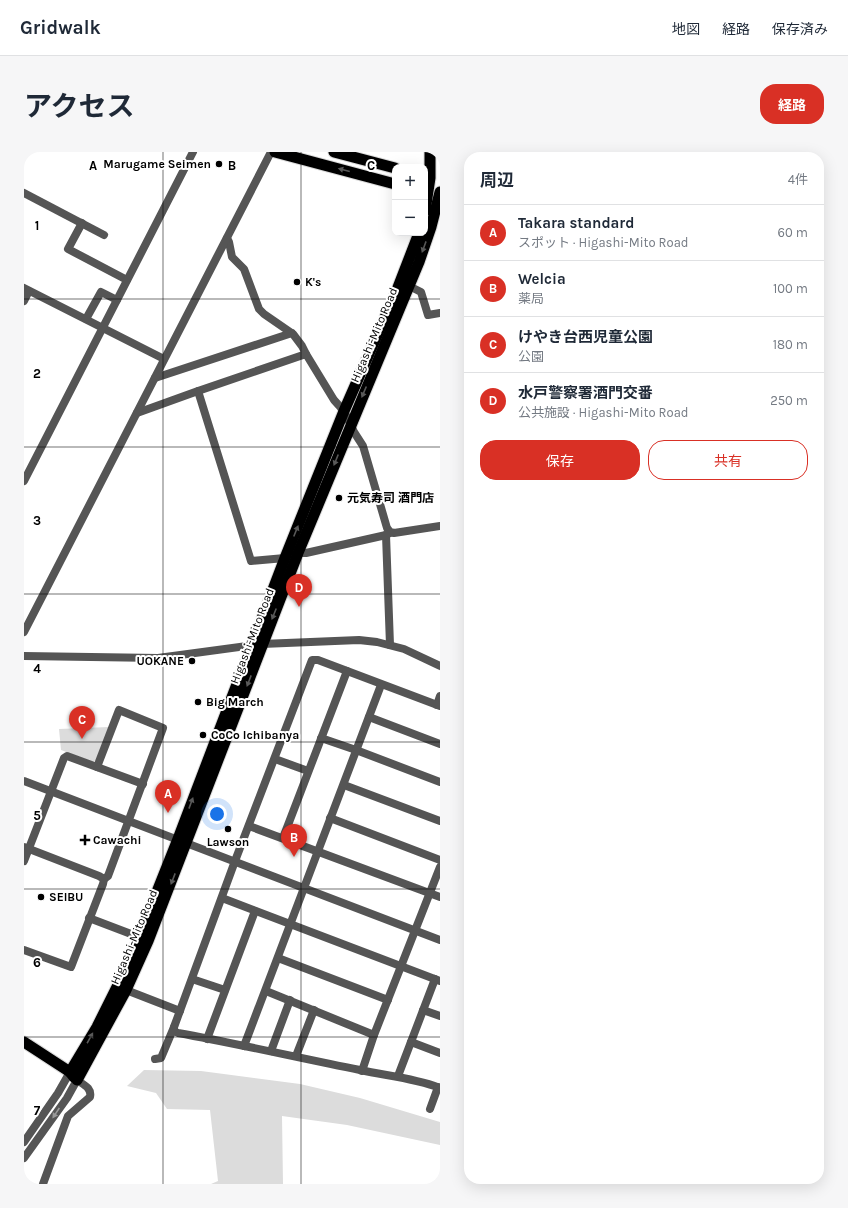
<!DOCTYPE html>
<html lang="ja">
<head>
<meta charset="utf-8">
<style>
  body { margin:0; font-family:Karla,"Noto Sans JP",sans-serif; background:#f6f6f7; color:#1f2937 }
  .controls { position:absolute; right:12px; top:12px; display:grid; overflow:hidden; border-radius:8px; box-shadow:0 4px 16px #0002 }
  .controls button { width:36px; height:36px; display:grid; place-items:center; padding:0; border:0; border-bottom:1px solid #e0e1e3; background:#fff; color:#1f2937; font:20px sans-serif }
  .you { position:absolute; left:193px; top:662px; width:14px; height:14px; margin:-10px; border:3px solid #fff; border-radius:50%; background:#1a73e8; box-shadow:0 0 0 6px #1a73e833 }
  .badge { display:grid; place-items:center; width:26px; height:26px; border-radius:50%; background:#d93025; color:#fff; font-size:13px; font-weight:700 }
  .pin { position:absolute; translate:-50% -33px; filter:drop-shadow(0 1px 2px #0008) }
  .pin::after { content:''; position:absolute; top:21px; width:14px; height:12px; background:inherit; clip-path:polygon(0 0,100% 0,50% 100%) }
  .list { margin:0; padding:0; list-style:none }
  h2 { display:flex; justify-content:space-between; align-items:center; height:52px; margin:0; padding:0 16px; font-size:17px }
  h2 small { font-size:13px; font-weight:400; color:#747a83 }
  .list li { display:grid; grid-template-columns:26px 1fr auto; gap:12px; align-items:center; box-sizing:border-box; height:56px; padding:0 16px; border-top:1px solid #e0e1e3 }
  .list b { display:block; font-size:15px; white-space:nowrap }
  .list p { margin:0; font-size:13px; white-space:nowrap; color:#747a83 }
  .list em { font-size:13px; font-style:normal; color:#747a83 }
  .actions { display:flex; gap:8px; padding:12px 16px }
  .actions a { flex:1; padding:9px 0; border:1px solid #d93025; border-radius:16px; text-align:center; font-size:14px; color:#d93025 }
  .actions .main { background:#d93025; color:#fff }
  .map { position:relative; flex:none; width:416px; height:1032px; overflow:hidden; border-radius:16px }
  header { display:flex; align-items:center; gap:24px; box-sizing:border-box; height:56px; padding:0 20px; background:#fff; border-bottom:1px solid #e0e1e3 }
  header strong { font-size:19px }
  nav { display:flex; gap:22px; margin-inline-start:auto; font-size:14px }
  .intro { display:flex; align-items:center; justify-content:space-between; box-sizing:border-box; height:96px; padding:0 24px }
  h1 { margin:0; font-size:28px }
  .button { padding:10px 18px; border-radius:16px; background:#d93025; color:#fff; font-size:14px; font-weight:700 }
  main { display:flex; gap:24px; padding:0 24px }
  aside { flex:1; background:#fff; border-radius:16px; box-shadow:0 4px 16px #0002 }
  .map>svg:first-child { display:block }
</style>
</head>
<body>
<header>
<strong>Gridwalk</strong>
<nav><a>地図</a><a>経路</a><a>保存済み</a></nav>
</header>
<div class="intro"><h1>アクセス</h1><a class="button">経路</a></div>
<main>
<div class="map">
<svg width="416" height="1032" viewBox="0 0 416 1032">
  <rect width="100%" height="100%" fill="#fff"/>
  <!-- green -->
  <g fill="#dcdcdc">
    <path d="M85,575L72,608L69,610L37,598L35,577Z"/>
    <path d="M120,918L177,919L276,932L336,946L416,970V993L323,973L258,964L259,1032H187L194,1029L186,958L143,957L132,941L103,934Z"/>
  </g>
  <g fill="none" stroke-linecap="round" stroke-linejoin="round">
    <defs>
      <g id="highway">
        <path d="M251,0L371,32"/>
        <path d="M310,0L371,16"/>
        <path d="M401,59L406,26V0"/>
        <path d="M0,890L46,920L50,925"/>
        <path d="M46,920L73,875L93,835L115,785L154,687L261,406L320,259L373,138L395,81"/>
        <path d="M53,928L102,838L124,789L274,401L395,110L407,75L416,40"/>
      </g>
    </defs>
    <!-- highway casing -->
    <use href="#highway" stroke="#dbdbdb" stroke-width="13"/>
    <!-- minor -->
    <g stroke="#555" stroke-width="8">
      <path d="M0,41L80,83"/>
      <path d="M58,71L44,97L103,128"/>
      <path d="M203,86L205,90L208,105L220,117L235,157L240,162L269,182L278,194L282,202"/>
      <path d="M385,134L397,140L404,163L416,161"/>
      <path d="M0,136L140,207"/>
      <path d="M0,149L5,139"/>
      <path d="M62,167L77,140L93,148"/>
      <path d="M131,226L268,181"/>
      <path d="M174,239L282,202L310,248L320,259L330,280L339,294L363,376L366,380L370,381L416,374"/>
      <path d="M113,261L174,239L227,409L261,406"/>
      <path d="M0,329L169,0"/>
      <path d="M362,383L366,493"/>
      <path d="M274,401H282L362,383L366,381"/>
      <path d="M0,480L247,0"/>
      <path d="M0,504L134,506L238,492L335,488L353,490L380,497L416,514"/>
      <path d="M413,553L416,544"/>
      <path d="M416,554L294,508H288L211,709L150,875V879L154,881C215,892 275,906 336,918C363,924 390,926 416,936"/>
      <path d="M345,565L416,592"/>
      <path d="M297,586L332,598L416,630"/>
      <path d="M251,607L284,619"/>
      <path d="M73,615L95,558L139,576L84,724L80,727"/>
      <path d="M0,629L416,788"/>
      <path d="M320,633L416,669"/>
      <path d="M306,666L416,708"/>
      <path d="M225,674L416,745"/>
      <path d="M259,686L323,519"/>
      <path d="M0,695L75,724L80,727L79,732L47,815L0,798"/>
      <path d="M0,709L40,606L43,604L119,632"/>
      <path d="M198,746L416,829"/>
      <path d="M65,766L115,785"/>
      <path d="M254,806L364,848"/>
      <path d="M168,827L201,838"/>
      <path d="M102,838L156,859"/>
      <path d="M242,839L350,883"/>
      <path d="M399,858L416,864"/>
      <path d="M183,887L231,759"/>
      <path d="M387,890L416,901"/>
      <path d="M220,894L357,533"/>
      <path d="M247,899L266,848"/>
      <path d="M272,904L290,858"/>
      <path d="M131,907L137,906L150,875"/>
      <path d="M338,919L350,883L416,715"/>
      <path d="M374,924L411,827"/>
      <path d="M406,957L414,935"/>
      <path d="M0,990L34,941L46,920"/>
      <path d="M0,1006L43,946L53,928C60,933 68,936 66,945L44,964L19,1032"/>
    </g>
    <!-- highway -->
    <use href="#highway" stroke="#000" stroke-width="11"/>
  </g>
  <!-- one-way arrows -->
  <defs><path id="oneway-solid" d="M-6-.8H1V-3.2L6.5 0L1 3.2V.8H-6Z"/></defs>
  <g fill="#595959">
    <use href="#oneway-solid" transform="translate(320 18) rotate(-165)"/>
    <use href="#oneway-solid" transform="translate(400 95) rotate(110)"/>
    <use href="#oneway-solid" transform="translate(340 240) rotate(113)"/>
    <use href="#oneway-solid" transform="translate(312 308) rotate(112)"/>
    <use href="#oneway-solid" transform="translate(272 379) rotate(-68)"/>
    <use href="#oneway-solid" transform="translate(250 462) rotate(112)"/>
    <use href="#oneway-solid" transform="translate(225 529) rotate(111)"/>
    <use href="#oneway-solid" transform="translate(167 651) rotate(-70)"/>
    <use href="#oneway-solid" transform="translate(149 727) rotate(111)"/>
    <use href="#oneway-solid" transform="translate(66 886) rotate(-61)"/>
  </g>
  <use fill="#999" href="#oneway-solid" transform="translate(32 961) rotate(124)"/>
  <!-- grid -->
  <path fill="none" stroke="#000" stroke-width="1" stroke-opacity="0.55" d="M139,0V1032M277,0V1032M0,147H416M0,295H416M0,442H416M0,590H416M0,737H416M0,885H416"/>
  <!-- markers -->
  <g fill="#000" stroke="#fff" stroke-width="1.5">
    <circle cx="195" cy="12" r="4"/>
    <circle cx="273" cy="130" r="4"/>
    <circle cx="315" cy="346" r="4"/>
    <circle cx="168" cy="509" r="4"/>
    <circle cx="174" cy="550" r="4"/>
    <circle cx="179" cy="583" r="4"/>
    <circle cx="204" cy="677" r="4"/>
    <path d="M59 682h4v4h4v4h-4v4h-4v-4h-4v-4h4z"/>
    <circle cx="17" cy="745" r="4"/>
  </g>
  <g text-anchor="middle" stroke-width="4" stroke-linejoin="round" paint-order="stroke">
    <!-- poi labels -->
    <g font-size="12" font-weight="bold" fill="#000" stroke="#fff" text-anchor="start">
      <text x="187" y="16" text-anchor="end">Marugame Seimen</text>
      <text x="281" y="134">K's</text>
      <text x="323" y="350">元気寿司 酒門店</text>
      <text x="160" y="513" text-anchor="end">UOKANE</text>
      <text x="182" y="554">Big March</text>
      <text x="187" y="587">CoCo Ichibanya</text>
      <text x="69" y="692">Cawachi</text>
      <text x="204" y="694" text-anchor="middle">Lawson</text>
      <text x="25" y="749">SEIBU</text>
    </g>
    <!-- street labels -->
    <g font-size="12" fill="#000" stroke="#fff">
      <text transform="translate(350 183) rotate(-67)" y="4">Higashi-Mito Road</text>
      <text transform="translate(228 484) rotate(-69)" y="4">Higashi-Mito Road</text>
      <text transform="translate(110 785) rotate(-67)" y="4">Higashi-Mito Road</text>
    </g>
  </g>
  <g font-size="13" text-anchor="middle" font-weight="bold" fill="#000" stroke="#fff" stroke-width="4" stroke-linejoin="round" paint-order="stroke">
    <text x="69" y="18">A</text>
    <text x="208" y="18">B</text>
    <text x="347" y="18">C</text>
    <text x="13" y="78">1</text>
    <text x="13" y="226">2</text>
    <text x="13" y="373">3</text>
    <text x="13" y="521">4</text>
    <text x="13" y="668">5</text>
    <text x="13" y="815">6</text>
    <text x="13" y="963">7</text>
  </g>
</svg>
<div class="controls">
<button>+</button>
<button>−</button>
</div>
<div class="you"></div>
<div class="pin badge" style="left:144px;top:661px">A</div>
<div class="pin badge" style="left:270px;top:705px">B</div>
<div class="pin badge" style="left:58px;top:587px">C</div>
<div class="pin badge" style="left:275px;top:455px">D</div>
</div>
<aside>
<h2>周辺<small>4件</small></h2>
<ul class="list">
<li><span class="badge">A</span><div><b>Takara standard</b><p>スポット · Higashi-Mito Road</p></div><em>60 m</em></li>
<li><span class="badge">B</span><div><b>Welcia</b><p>薬局</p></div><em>100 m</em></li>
<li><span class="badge">C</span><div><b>けやき台西児童公園</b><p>公園</p></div><em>180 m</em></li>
<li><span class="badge">D</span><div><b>水戸警察署酒門交番</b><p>公共施設 · Higashi-Mito Road</p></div><em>250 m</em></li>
</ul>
<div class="actions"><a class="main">保存</a><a>共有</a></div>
</aside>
</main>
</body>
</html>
